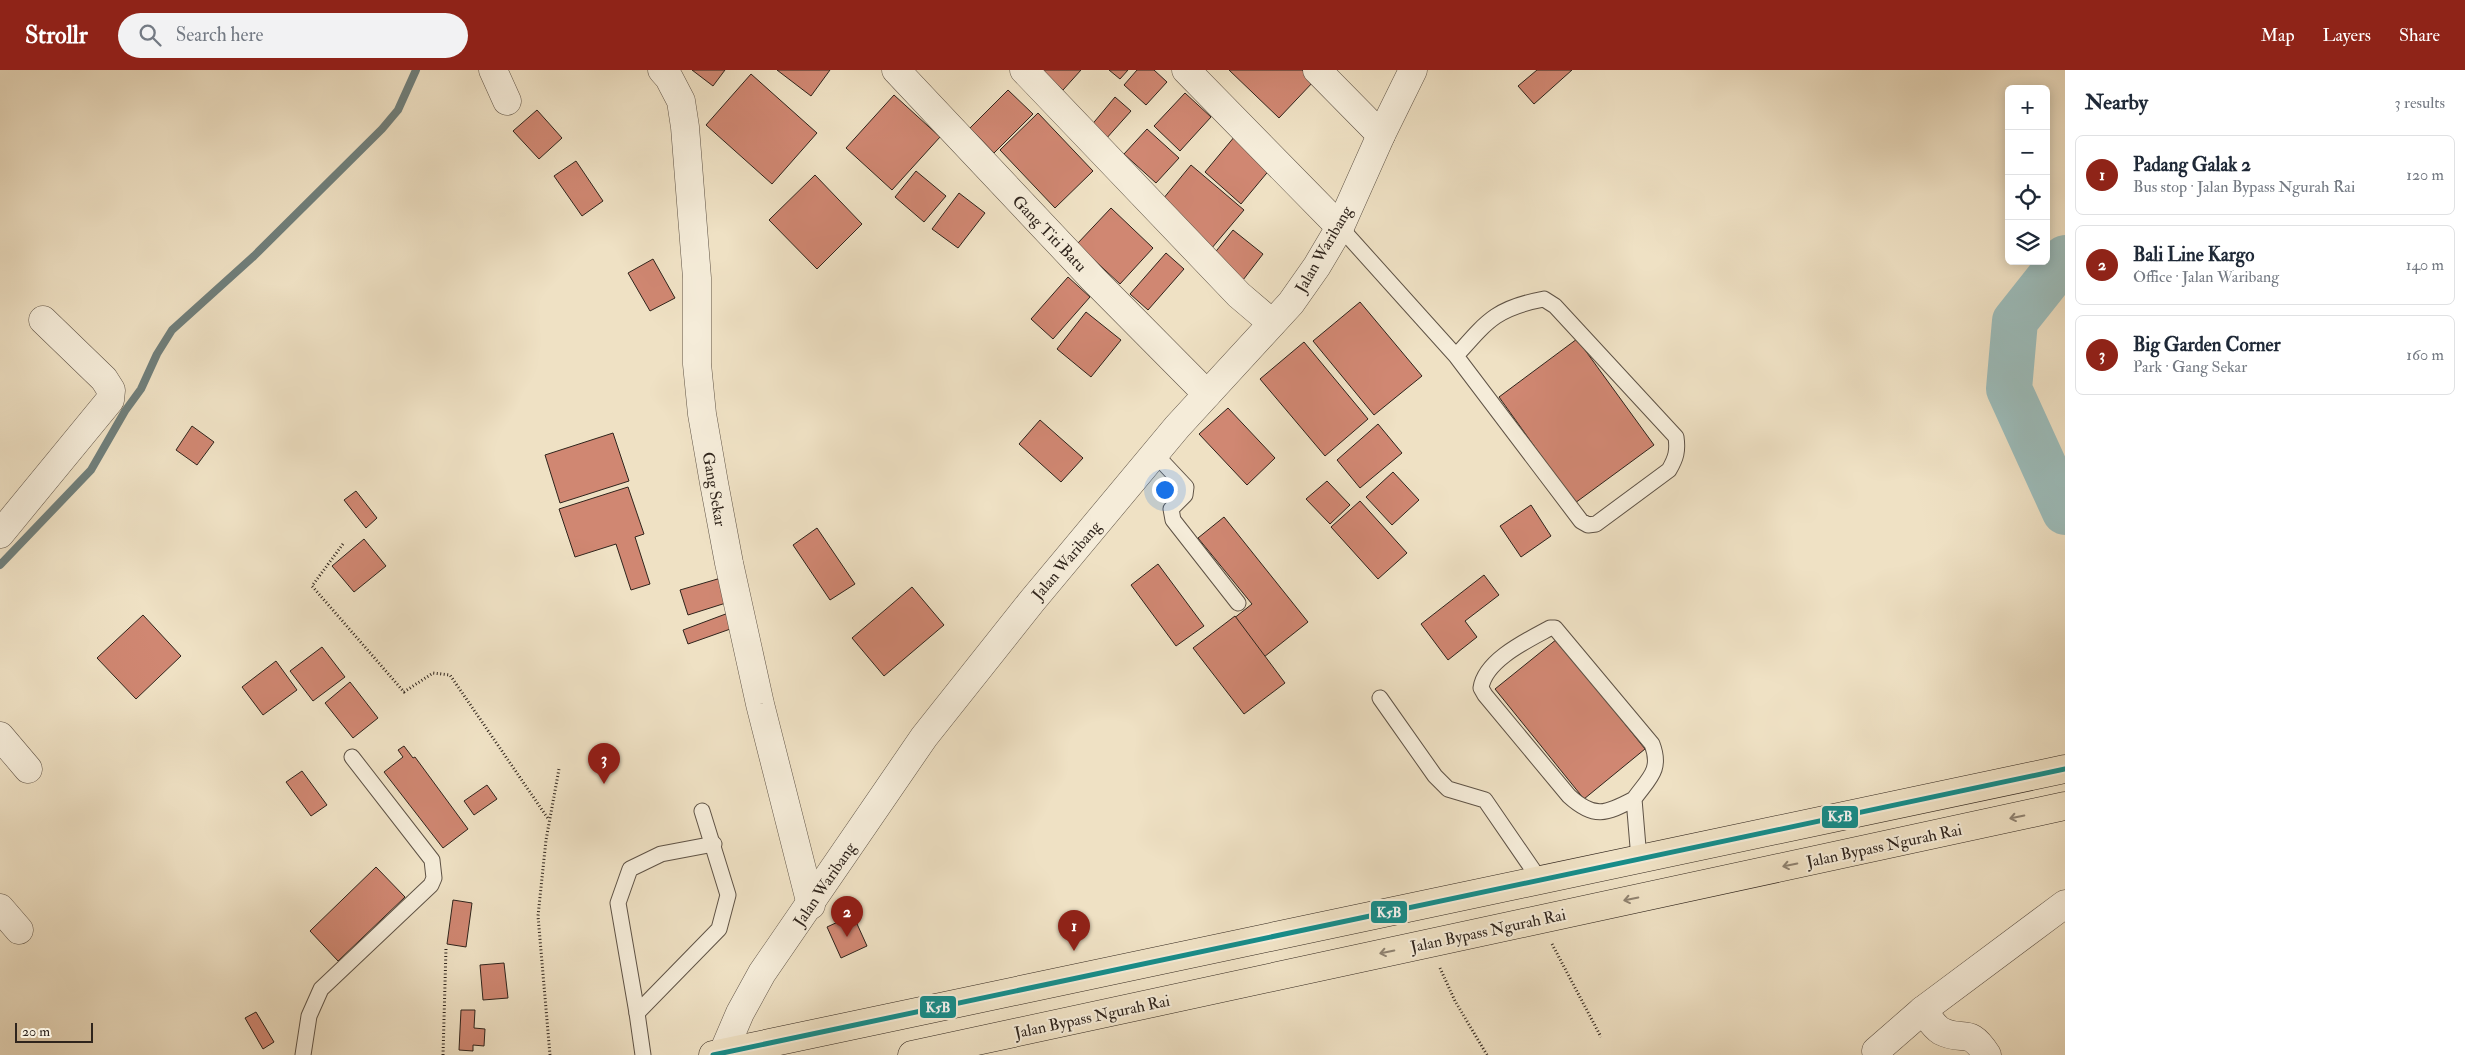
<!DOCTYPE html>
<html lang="en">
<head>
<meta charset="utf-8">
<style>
  body { margin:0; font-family:"IM FELL Double Pica",serif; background:#f2f2f3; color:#1f2937 }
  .controls { position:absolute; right:15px; top:15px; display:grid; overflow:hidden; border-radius:8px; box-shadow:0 2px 12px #0003 }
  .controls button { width:45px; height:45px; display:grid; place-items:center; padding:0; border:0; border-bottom:1px solid #e0e1e3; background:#fff; color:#1f2937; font:25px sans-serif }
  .scale { position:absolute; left:15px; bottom:12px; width:78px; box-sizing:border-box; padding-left:5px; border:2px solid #2f241c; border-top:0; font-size:14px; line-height:18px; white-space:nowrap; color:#2f241c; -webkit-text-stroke:4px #f5ecd9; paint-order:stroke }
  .you { position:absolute; left:1164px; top:419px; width:18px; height:18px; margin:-12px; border:4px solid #fff; border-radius:50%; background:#1a73e8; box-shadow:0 0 0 8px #1a73e833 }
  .badge { display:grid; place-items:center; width:32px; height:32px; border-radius:50%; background:#8f2418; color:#fff; font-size:16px; font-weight:700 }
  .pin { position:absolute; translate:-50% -41px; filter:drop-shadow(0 1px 2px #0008) }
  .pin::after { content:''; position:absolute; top:26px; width:18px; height:15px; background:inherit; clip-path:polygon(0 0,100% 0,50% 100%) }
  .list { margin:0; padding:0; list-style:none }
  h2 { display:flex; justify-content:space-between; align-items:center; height:65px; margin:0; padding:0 20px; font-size:21px }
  h2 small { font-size:16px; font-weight:400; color:#747a83 }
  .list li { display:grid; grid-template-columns:32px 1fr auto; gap:15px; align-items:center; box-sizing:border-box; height:80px; margin:0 10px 10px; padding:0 10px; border:1px solid #e0e1e3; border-radius:8px }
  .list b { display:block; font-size:19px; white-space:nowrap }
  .list p { margin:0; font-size:16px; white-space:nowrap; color:#747a83 }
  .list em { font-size:16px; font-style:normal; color:#747a83 }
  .icon { flex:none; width:28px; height:28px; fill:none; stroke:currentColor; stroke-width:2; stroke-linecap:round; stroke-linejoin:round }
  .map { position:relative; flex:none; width:2065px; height:985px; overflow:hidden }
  header { display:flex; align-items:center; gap:30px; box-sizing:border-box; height:70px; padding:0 25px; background:#8f2418; color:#fff }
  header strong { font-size:24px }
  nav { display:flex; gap:28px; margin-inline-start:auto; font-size:18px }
  .search { width:350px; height:45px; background:#f2f2f3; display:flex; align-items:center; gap:12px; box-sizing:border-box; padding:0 18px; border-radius:28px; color:#747a83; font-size:19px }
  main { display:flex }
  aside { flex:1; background:#fff }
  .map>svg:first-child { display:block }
</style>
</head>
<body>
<header>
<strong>Strollr</strong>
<div class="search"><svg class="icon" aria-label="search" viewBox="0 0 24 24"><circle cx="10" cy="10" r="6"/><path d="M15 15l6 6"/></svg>Search here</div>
<nav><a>Map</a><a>Layers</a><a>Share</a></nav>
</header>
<main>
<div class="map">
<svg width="2065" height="985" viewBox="0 0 2065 985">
  <rect width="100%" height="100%" fill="#efe1c4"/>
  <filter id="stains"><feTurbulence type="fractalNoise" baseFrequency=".004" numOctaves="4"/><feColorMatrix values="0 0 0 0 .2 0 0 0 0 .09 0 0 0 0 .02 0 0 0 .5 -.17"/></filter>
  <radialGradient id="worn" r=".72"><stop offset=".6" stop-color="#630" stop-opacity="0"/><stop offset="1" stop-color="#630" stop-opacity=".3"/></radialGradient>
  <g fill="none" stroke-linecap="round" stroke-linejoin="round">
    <!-- stream -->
    <path stroke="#707f7b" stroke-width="8" d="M0,495L91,400L125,341L141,319L157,284L172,260L254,186L382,59L398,40L416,0"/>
    <!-- river -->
    <path stroke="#9cbcba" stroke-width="46" d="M2065,188L2015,251L2009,319L2065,442"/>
  </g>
  <!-- building -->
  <g fill="#d08772" stroke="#2f241c">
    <path d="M692,0H725L713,16Z"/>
    <path d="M777,0H830L811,26Z"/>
    <path d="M1042,0H1081L1063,20Z"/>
    <path d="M1109,0H1128L1120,9Z"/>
    <path d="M1137,0H1154L1167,12L1146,35L1124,15Z"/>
    <path d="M1229,0H1302L1314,11L1279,48Z"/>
    <path d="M1537,0H1572L1534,34L1518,16Z"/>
    <path d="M751,4L817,63L772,114L706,55Z"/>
    <path d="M1008,20L1033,44L994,83L970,58Z"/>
    <path d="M1185,23L1211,47L1180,81L1154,56Z"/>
    <path d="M894,25L940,67L892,120L846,78Z"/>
    <path d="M1115,27L1131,41L1105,70L1090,57Z"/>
    <path d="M537,40L562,68L539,89L513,61Z"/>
    <path d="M1038,43L1093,101L1055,138L1000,80Z"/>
    <path d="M1147,59L1179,88L1156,113L1124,84Z"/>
    <path d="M1235,66L1271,98L1241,134L1205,102Z"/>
    <path d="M576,91L603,131L582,146L554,106Z"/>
    <path d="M1191,95L1244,140L1211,179L1158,135Z"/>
    <path d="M916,101L946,126L924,152L895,127Z"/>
    <path d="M815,105L862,154L817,199L769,150Z"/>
    <path d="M959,123L985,143L958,178L932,159Z"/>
    <path d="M1111,138L1153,178L1120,214L1077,174Z"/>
    <path d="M1233,160L1263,184L1243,210L1213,185Z"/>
    <path d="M1166,183L1184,199L1148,240L1130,224Z"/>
    <path d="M653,189L675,228L650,241L628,203Z"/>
    <path d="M1068,207L1090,227L1053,269L1031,249Z"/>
    <path d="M1360,232L1422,306L1374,345L1313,271Z"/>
    <path d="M1086,242L1121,270L1091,307L1057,279Z"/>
    <path d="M1577,269L1654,375L1575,433L1499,327Z"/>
    <path d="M1304,272L1368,349L1325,386L1260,309Z"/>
    <path d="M1228,338L1275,388L1247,415L1199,364Z"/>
    <path d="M1040,350L1083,388L1061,412L1019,374Z"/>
    <path d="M1378,354L1402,383L1360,418L1337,390Z"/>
    <path d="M192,356L214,372L197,395L176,380Z"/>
    <path d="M613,363L629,411L560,433L545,385Z"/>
    <path d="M1393,402L1419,430L1392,455L1366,427Z"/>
    <path d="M1327,411L1350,435L1330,454L1306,429Z"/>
    <path d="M628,417L644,464L635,467L650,514L631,520L616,474L575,487L559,439Z"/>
    <path d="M356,421L377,448L366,458L344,430Z"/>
    <path d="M1360,431L1407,483L1378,509L1331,457Z"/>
    <path d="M1531,435L1551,466L1521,487L1500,456Z"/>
    <path d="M1224,447L1308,552L1264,587L1233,549L1252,534L1198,468Z"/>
    <path d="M817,458L855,514L830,530L793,475Z"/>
    <path d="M364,469L386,496L354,522L332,496Z"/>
    <path d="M1158,494L1204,556L1176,576L1131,515Z"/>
    <path d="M1484,505L1499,525L1465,551L1477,567L1448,590L1421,554Z"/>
    <path d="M721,508L729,532L688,545L680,520Z"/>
    <path d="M912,517L944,555L884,606L852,568Z"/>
    <path d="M731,542L736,557L688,574L683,560Z"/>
    <path d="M143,545L181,586L136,629L97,588Z"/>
    <path d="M1235,546L1285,613L1244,644L1193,578Z"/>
    <path d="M1557,569L1645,679L1584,729L1495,619Z"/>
    <path d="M322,577L345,607L313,631L290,601Z"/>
    <path d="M276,591L297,620L263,645L242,617Z"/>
    <path d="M350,612L378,648L353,668L325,633Z"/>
    <path d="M404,676L413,688L415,687L468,759L443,778L384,702L403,687L398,680Z"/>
    <path d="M302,701L327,735L311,746L286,712Z"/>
    <path d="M487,715L497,729L474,745L464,731Z"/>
    <path d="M376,797L405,827L338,891L310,861Z"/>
    <path d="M453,830L472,833L466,877L447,874Z"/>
    <path d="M853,845L867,876L841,888L827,857Z"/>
    <path d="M504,893L508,928L483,930L480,895Z"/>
    <path d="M461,940H475L474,958L485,959L484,976L473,975V981L459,980Z"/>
    <path d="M256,942L274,972L263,979L245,948Z"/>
  </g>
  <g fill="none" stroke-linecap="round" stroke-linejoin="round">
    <defs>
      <g id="service">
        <path d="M1340,157L1456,286L1581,451L1588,455L1596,454L1669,400C1676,388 1678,381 1676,367L1555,236L1544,229C1496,238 1487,251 1456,286"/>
        <path d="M1155,384L1186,417L1185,425L1171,439L1173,450L1238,533"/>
        <path d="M1380,628L1435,706L1448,719L1485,730L1540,810"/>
        <path d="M1634,729C1606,744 1594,749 1569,726L1485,625L1481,618C1485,590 1528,570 1550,558H1555L1652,674C1662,700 1649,708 1634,729L1639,789"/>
        <path d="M637,943L618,833L630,799L661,784L714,774"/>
        <path d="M303,985L309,946L321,919L431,815L434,808L432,790L352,687"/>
        <path d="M643,985L637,943L719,859L728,825L702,741"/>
      </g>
      <g id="minor">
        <path d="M493,0L507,31"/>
        <path d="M662,0L669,8L681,31L685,57L697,208V294L702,344L714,413L729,493L760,634L811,835"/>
        <path d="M896,0L1093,209L1207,324"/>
        <path d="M1024,0L1239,225L1272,253"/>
        <path d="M1186,0L1340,157"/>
        <path d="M1317,0L1381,65"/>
        <path d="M0,464L110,330L111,320L104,309L43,250"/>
        <path d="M0,666L28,699"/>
        <path d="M0,838L19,860"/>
        <path d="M1923,940C1928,947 1934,957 1941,961C1964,973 1968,955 1987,985"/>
        <path d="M1876,981L1923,940L2065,834"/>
      </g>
      <path id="tertiary" d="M722,985L740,943L762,903L924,667L1032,531L1177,357L1291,233L1317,196L1340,157L1381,65L1413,0"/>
      <g id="trunk">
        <path d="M713,985L2065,699"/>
        <path d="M912,985L2065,736"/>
      </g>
    </defs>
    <!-- service casing -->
    <use href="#service" stroke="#5f5346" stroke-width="17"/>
    <!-- minor casing -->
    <use href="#minor" stroke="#5f5346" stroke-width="29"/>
    <!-- tertiary casing -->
    <use href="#tertiary" stroke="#5f5346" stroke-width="29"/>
    <!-- trunk casing -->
    <use href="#trunk" stroke="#2f241c" stroke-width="29"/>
    <!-- path -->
    <g stroke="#2f241c" stroke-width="3" stroke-dasharray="1 2.5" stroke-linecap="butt">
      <path d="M343,474L312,516L404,622L433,603L450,605L549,750"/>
      <path d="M1552,874L1601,967"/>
      <path d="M1440,898L1455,931L1487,985"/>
      <path d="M443,985L446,878"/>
      <path d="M550,985L538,846L546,770L559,699"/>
    </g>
    <!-- service -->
    <use href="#service" stroke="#f5ecd9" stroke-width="15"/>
    <!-- minor -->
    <use href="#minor" stroke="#f5ecd9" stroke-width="28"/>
    <!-- tertiary -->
    <use href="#tertiary" stroke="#f5ecd9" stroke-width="28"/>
    <!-- trunk -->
    <use href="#trunk" stroke="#efe1c4" stroke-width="28"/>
    <defs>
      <path id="bus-1" d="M713,985L2065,699"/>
    </defs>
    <!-- bus-1 casing -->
    <use href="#bus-1" stroke="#f5ecd9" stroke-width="9"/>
    <!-- bus-1 -->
    <use href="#bus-1" stroke="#158d8b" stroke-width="5"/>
  </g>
  <!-- one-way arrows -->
  <defs><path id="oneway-shaft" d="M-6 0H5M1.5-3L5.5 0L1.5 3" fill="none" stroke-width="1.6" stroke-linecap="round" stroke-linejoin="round" transform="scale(1.25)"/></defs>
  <g stroke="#8f8270">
    <use href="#oneway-shaft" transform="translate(2017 747) rotate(168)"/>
    <use href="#oneway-shaft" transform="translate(1790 795) rotate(168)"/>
    <use href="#oneway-shaft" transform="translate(1631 829) rotate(168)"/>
    <use href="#oneway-shaft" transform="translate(1387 882) rotate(168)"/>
  </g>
  <g text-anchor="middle" stroke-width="4" stroke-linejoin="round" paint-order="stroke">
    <!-- street labels -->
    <g font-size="16" fill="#2f241c" stroke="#f5ecd9">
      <text transform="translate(1050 163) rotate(46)" y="6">Gang Titi Batu</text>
      <text transform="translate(1323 179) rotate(-60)" y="6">Jalan Waribang</text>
      <text transform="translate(715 419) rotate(80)" y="6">Gang Sekar</text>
      <text transform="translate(1066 490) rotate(-50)" y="6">Jalan Waribang</text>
      <text transform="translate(1884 775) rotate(-12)" y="6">Jalan Bypass Ngurah Rai</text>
      <text transform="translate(824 814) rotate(-56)" y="6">Jalan Waribang</text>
      <text transform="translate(1488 860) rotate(-12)" y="6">Jalan Bypass Ngurah Rai</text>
      <text transform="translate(1092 946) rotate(-12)" y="6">Jalan Bypass Ngurah Rai</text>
    </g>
  </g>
  <g stroke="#f5ecd9" stroke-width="2">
    <rect x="1821" y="735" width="38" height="24" rx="5" fill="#158d8b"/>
    <rect x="1370" y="830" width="38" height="24" rx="5" fill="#158d8b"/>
    <rect x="919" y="925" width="38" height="24" rx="5" fill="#158d8b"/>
  </g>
  <g font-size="14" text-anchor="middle" font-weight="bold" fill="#fff">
    <text x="1840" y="751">K5B</text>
    <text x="1389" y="847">K5B</text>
    <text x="938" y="942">K5B</text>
  </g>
  <rect width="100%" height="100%" filter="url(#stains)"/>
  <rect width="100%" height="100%" fill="url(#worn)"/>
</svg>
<div class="controls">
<button>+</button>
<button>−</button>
<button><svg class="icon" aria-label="locate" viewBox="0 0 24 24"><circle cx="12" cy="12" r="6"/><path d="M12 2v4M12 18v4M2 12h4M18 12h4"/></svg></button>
<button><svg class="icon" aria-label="layers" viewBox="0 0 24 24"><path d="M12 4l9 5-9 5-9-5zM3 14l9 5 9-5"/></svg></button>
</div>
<div class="scale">20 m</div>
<div class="you"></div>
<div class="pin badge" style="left:1074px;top:881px">1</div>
<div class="pin badge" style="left:847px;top:867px">2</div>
<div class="pin badge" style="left:604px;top:714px">3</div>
</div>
<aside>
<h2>Nearby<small>3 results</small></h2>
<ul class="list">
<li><span class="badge">1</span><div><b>Padang Galak 2</b><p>Bus stop · Jalan Bypass Ngurah Rai</p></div><em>120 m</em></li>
<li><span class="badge">2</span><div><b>Bali Line Kargo</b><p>Office · Jalan Waribang</p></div><em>140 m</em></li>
<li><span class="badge">3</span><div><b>Big Garden Corner</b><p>Park · Gang Sekar</p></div><em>160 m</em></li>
</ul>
</aside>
</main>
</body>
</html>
